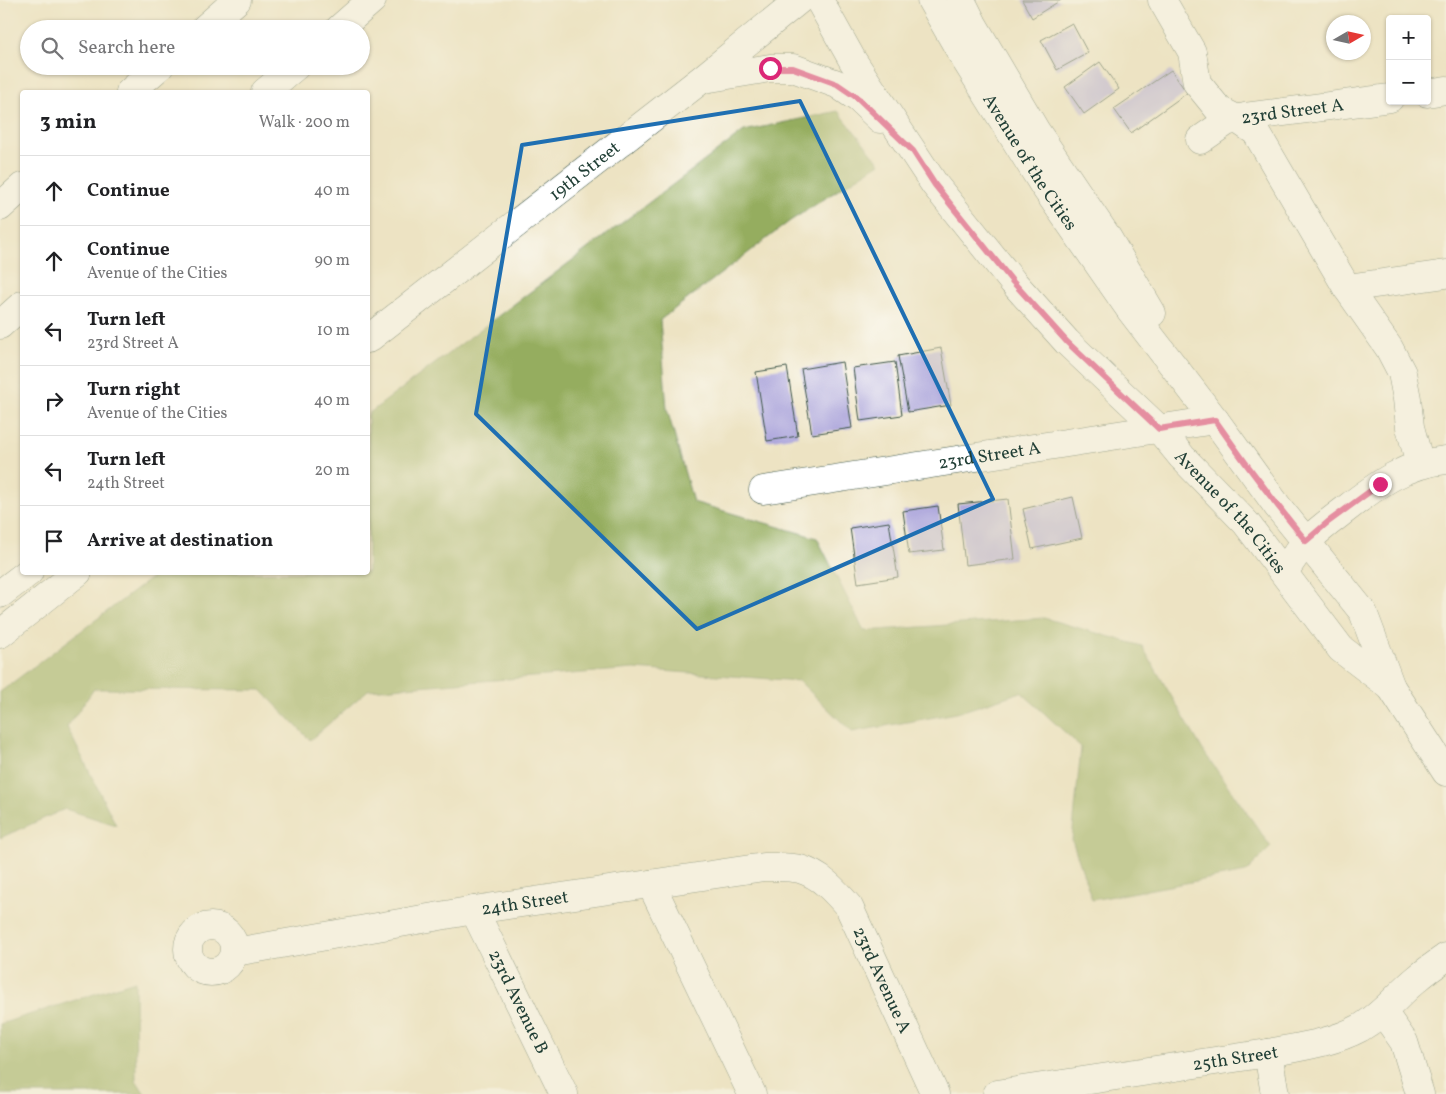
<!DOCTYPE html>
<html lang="en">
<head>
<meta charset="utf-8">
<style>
  body { margin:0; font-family:Vollkorn,serif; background:#f2f2f2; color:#202124 }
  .controls { position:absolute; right:15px; top:15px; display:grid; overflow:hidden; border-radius:5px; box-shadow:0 1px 4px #0004 }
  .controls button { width:45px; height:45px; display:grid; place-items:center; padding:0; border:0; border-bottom:1px solid #e0e0e0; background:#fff; color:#202124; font:25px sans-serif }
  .compass { position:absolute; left:1326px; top:15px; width:45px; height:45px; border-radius:50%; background:#fff; box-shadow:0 1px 4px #0004; rotate:81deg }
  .stop { position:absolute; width:15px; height:15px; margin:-11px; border:4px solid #db2777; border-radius:50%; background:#fff }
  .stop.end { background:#db2777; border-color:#fff; box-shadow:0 1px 5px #0008 }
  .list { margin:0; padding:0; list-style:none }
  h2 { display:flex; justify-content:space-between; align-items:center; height:65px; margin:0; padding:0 20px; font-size:21px }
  h2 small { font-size:16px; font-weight:400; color:#757577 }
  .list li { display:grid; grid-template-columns:32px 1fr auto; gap:15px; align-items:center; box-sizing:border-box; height:70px; padding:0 20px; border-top:1px solid #e0e0e0 }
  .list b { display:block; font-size:19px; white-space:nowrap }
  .list p { margin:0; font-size:16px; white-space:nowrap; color:#757577 }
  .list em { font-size:16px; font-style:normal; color:#757577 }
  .icon { flex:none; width:28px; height:28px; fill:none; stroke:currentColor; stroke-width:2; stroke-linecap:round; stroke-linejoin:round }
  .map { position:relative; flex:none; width:1446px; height:1094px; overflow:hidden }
  .search { position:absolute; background:#fff; box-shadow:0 1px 4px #0004; left:20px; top:20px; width:350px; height:55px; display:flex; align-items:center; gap:12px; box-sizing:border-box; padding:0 18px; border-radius:28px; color:#757577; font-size:19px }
  .panel { position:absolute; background:#fff; box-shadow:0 1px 4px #0004; left:20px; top:90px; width:350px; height:485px; border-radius:5px }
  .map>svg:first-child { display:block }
</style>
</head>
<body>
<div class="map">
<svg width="1446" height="1094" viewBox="0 0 1446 1094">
  <rect width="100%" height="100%" fill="#fdfcf7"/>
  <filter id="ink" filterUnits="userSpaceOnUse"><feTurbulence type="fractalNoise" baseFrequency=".02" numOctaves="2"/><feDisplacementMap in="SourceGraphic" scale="10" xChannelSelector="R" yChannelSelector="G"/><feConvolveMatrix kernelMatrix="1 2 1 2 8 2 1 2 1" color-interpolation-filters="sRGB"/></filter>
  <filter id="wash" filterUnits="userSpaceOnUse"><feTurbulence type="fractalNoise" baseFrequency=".0096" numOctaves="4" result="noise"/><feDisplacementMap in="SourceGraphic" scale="20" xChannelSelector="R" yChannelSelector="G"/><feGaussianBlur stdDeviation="1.12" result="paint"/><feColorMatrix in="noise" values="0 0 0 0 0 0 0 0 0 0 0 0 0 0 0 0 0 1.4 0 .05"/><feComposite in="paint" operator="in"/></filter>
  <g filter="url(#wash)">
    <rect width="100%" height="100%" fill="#ede3c3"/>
    <!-- forest -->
    <g fill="#95ad5f" stroke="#5a754a">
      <path d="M838,111L880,163L790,221L660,320L667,409L693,502L817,538L864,631L1044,618L1142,646L1204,752L1271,847L1246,872L1092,900L1072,840L1081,747L1021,692L957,713L852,732L799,681L634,669L368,690L310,740L261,690L94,689L67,727L116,825L65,809L0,838V692L158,573L368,572V414L744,131Z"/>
      <path d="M135,981L136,1080L145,1094H0V1024Z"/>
    </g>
    <g id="blocks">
      <!-- building -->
      <g fill="#a9a2da">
        <path d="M1022,0H1061L1032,18Z"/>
        <path d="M1072,23L1088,53L1057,70L1041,40Z"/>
        <path d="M1100,62L1119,89L1084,114L1065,87Z"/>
        <path d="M1171,70L1187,93L1131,133L1114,109Z"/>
        <path d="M941,348L951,405L908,412L898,356Z"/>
        <path d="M842,362L852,428L812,434L801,369Z"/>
        <path d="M895,362L902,415L860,421L853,368Z"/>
        <path d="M787,367L798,436L767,441L756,372Z"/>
        <path d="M1073,497L1082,538L1032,549L1023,509Z"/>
        <path d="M1008,499L1015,559L965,565L958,504Z"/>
        <path d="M938,506L944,550L909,554L903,511Z"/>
        <path d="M889,522L898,577L858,583L850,528Z"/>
      </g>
    </g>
  </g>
  <g filter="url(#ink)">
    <use href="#blocks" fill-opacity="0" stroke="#3e5649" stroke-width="1"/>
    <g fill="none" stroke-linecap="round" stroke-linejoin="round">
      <defs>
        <g id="minor">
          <path d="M1162,0L1192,52L1197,83L1219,110L1237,119L1256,132L1347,288L1389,348L1402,373L1407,399L1410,427L1420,464"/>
          <path d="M1427,93L1446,90"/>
          <path id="s1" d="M1200,140L1226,122L1245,117L1390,98"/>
          <path d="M1347,288L1446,274"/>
          <path id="s2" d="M763,490L1215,420"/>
          <path d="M1284,572C1291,562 1298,550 1307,541C1319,529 1333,519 1346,509C1378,484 1405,464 1446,460"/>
          <path d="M651,884L752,1094"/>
          <path id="s3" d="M474,910L564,1094"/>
          <circle cx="211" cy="949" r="23"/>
          <path id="s4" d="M235,952L474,910L764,867C775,867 789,866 800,869C821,875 835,891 849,907L935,1094"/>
          <path d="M1383,1012L1404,1042L1420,1094"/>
          <path d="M1268,1053L1275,1094"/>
          <path id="s5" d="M997,1094L1268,1053C1299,1047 1332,1043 1360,1028C1383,1015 1398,994 1418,978C1427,970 1437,964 1446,957"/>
        </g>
        <g id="major">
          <path id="s6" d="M819,0L853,61L935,185L1013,282L1067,342L1159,429L1182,457L1246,523L1341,649L1391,687"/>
          <path id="s7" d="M931,0L963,56L1044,186L1131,311L1215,420L1278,507L1363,612L1391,687L1446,772"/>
          <path d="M961,0L973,24L1036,131L1106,235L1152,313"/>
          <path d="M704,79L770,68H793L837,84L859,99L880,119"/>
          <path id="s8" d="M368,339L702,79L799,0"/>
          <path d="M0,634L78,572"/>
        </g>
        <g id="highway">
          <path d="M204,29L237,0"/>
          <path d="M339,29L372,0"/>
          <path d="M130,92L160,66"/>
          <path d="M265,92L296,66"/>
          <path d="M0,207L22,187"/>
          <path d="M0,325L22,305"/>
          <path d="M0,594L29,572"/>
        </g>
      </defs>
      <!-- minor casing -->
      <use href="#minor" stroke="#3e5649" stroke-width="29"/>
      <!-- major casing -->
      <use href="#major" stroke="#3e5649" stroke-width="29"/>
      <!-- highway casing -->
      <use href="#highway" stroke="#3e5649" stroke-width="29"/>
      <!-- minor -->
      <use href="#minor" stroke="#fff" stroke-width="28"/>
      <!-- major -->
      <use href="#major" stroke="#fff" stroke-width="28"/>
      <!-- highway -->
      <use href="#highway" stroke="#fff" stroke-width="28"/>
    </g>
  </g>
  <g fill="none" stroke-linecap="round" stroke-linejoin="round" filter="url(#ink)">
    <!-- route -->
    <path stroke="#db2777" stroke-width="6" d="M770,68H793L837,84L859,99L913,151L935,185L968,226L1013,282L1067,342L1159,429L1215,420C1244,462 1274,502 1306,541L1328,522L1380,484"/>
  </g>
  <!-- marked area -->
  <path d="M0 0H1446V1094H0ZM800,101L993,499L697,629L476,414L522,145Z" fill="#ede3c3" fill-opacity=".55" fill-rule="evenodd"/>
  <path fill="none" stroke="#1f6fb2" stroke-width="4" stroke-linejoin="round" d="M800,101L993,499L697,629L476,414L522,145Z"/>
  <g text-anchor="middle" stroke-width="5" stroke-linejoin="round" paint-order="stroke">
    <!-- street labels -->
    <g font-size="18" fill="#1f3d34" stroke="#fdfcf7">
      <text dy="6" stroke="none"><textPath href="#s1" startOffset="99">23rd Street A</textPath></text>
      <text dy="6" stroke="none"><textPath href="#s7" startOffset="190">Avenue of the Cities</textPath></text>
      <text dy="6" stroke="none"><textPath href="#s8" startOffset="274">19th Street</textPath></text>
      <text dy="6" stroke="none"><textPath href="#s2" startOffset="229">23rd Street A</textPath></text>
      <text dy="6" stroke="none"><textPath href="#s6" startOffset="660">Avenue of the Cities</textPath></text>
      <text dy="6" stroke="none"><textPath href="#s4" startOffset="294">24th Street</textPath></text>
      <text dy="6" stroke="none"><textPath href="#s4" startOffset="715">23rd Avenue A</textPath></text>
      <text dy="6" stroke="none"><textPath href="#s3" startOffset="102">23rd Avenue B</textPath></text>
      <text dy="6" stroke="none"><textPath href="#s5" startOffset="241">25th Street</textPath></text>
    </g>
  </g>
</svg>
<div class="controls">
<button>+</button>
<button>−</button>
</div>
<svg class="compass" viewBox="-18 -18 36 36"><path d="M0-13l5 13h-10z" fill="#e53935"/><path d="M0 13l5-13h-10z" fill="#757577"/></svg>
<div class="stop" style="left:770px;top:68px"></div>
<div class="stop end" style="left:1380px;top:484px"></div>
<div class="search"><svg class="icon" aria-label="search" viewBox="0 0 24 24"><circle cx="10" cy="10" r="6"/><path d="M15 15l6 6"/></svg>Search here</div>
<section class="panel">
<h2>3 min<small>Walk · 200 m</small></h2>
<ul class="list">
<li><svg class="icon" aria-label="ahead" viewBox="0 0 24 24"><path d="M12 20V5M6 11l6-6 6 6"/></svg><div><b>Continue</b></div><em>40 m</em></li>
<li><svg class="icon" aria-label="ahead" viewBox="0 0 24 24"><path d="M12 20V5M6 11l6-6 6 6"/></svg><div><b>Continue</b><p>Avenue of the Cities</p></div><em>90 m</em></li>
<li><svg class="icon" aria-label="left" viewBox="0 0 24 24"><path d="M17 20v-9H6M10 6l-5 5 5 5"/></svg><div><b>Turn left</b><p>23rd Street A</p></div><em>10 m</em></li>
<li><svg class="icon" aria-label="right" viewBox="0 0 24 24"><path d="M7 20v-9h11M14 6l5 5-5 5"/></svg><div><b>Turn right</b><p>Avenue of the Cities</p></div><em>40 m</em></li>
<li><svg class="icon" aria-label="left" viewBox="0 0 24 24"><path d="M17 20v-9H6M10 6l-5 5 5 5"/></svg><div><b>Turn left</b><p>24th Street</p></div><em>20 m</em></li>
<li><svg class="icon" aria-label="arrive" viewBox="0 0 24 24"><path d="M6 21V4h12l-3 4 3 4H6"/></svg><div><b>Arrive at destination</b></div></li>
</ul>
</section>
</div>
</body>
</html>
